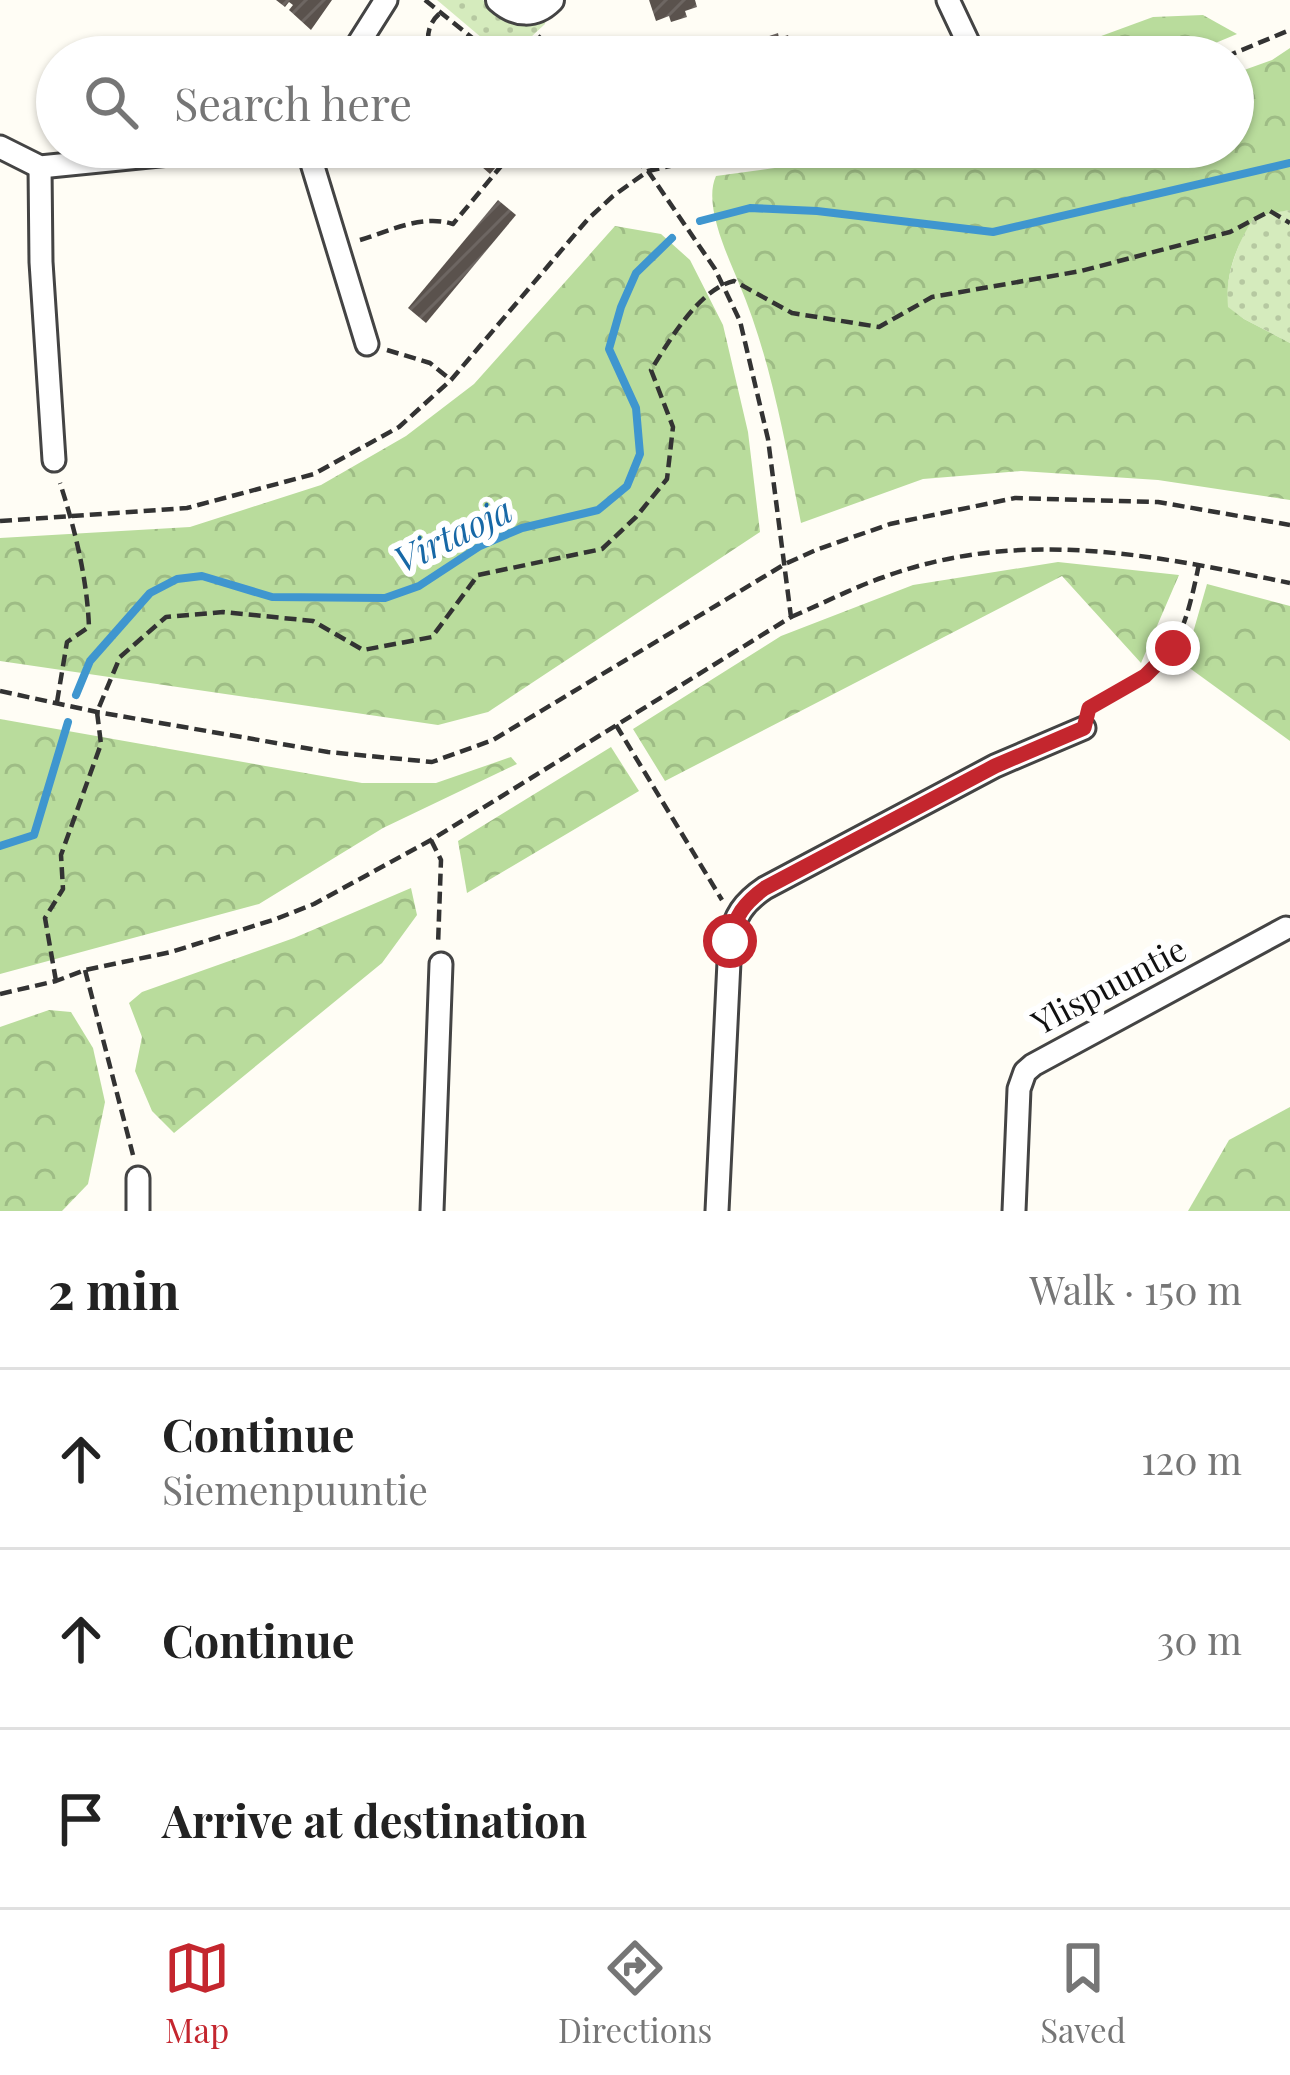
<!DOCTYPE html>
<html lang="en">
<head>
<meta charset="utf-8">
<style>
  body { margin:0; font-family:"Playfair Display",serif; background:#f6f6f6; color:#222 }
  .stop { position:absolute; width:36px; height:36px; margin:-27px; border:9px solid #c4262e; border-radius:50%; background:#fff }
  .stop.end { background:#c4262e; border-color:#fff; box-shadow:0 3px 12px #0008 }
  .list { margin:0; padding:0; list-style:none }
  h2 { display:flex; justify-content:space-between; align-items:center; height:156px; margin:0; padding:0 48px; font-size:51px }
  h2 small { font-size:39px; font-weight:400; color:#767676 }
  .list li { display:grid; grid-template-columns:78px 1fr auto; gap:36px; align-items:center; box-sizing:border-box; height:180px; padding:0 48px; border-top:3px solid #e0e0e0 }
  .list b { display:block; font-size:45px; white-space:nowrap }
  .list p { margin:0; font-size:39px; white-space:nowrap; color:#767676 }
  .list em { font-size:39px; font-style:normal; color:#767676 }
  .icon { flex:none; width:66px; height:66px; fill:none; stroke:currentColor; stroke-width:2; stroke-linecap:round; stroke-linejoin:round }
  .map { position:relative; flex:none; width:1290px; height:1211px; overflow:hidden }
  .search { position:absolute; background:#fff; box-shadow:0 3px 9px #0004; left:36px; right:36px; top:36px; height:132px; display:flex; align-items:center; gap:30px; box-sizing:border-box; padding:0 42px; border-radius:66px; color:#767676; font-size:45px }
  .sheet { height:696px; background:#fff }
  nav { display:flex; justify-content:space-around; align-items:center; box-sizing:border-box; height:168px; border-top:3px solid #e0e0e0; background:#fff; font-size:33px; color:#767676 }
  nav a { display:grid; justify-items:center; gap:6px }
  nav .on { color:#c4262e }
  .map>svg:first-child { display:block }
</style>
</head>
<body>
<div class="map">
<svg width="1290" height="1211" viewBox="0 0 1290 1211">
  <defs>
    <pattern id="grass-dots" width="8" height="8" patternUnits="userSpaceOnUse" patternTransform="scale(3)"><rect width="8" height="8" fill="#d5ebbd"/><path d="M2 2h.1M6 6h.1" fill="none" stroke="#b6c8a1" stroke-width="1.8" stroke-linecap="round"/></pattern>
    <pattern id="forest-crowns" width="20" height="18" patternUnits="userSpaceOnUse" patternTransform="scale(3)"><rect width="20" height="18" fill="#b9dc9c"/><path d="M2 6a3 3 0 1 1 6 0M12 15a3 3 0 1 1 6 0" fill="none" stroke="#9ebc85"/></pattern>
    <pattern id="building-hatch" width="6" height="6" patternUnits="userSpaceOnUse" patternTransform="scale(3)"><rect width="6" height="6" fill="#5a524d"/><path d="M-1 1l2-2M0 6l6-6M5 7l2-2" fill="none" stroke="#6d6662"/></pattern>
  </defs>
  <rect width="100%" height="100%" fill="#fffdf5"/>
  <!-- grass -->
  <g fill="url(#grass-dots)">
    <path d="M437,0H483L500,16L519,23H538L546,19L545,24L516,51L505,55L495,49Z"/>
    <path d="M1290,210V343L1244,319L1227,307C1226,272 1237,244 1255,215Z"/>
  </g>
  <!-- forest -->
  <g fill="url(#forest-crowns)">
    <path d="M1203,15L1237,34L1182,57H1044L1153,17Z"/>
    <path d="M1290,48V210L1255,216C1237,244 1225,273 1228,307L1244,319L1290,343V500L1158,480L1021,471L923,479L801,523C785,442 771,358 738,281C727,254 703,204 716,176L927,147H1233V74L1272,60Z"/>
    <path d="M615,226L661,234L690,260L723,325L748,432L760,532L488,712L438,725L0,661V538L190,527L321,485L406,436L474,384Z"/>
    <path d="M1058,562L1179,575L1141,663L1062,576L665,781L633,729L781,636L913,585Z"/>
    <path d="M1207,584L1290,606V741L1184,664Z"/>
    <path d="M0,719L362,783H436L511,757L517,764L383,828L259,904L0,974Z"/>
    <path d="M611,747L639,791L467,893L458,841Z"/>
    <path d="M411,888L417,915L382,963L174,1133L152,1111L135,1071L142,1037L129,1003L142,992L294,938Z"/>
    <path d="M49,1010L71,1012L93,1048L105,1102L88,1184L62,1211H0V1027Z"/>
    <path d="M1290,1107V1211H1188L1229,1140Z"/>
  </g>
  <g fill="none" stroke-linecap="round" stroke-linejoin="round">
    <!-- stream -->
    <g stroke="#3f96cf" stroke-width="8">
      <path d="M700,221L750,208L817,211L993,232L1290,163"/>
      <path d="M76,695L90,661L150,593L177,579L202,576L272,597L385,598L419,586L480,546L522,528L598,510L627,486L640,454L636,408L609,349L621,307L636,273L672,238"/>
      <path d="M0,846L34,835L68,722"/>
    </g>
  </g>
  <!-- building -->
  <g fill="url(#building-hatch)">
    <path d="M276,0H332L311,30L289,10L293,5L289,2L285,7Z"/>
    <path d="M649,0H695L697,7L685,11L687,17L671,22L669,16L656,21Z"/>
    <path d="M778,33L779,38L788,35L796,57H746L744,50L753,47L752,42Z"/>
    <path d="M688,42L692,53L699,50L701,57H648L658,53L656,48L672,43L674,47Z"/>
    <path d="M459,147H513L490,174Z"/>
    <path d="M498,200L516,215L426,323L408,308Z"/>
  </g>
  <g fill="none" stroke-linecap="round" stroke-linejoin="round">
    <defs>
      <g id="minor">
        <path d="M948,0L974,55"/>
        <path d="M350,57L386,0"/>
        <path d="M0,147L40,167L239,147"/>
        <path d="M307,147L367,344"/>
        <path d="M40,167L41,262L54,460"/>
        <path d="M138,1178V1211"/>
        <path d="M432,1211L441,964"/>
        <path d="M717,1211L730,941C734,916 744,902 765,888L995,766L1084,728"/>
        <path d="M1014,1211L1019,1089L1025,1072L1033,1065L1286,928"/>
      </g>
      <path id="tertiary" d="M499,0C516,15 535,16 551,0"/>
    </defs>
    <!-- minor casing -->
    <use href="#minor" stroke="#444" stroke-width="27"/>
    <!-- tertiary casing -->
    <use href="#tertiary" stroke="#444" stroke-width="30"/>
    <!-- path -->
    <g stroke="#333" stroke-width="4.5" stroke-dasharray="12 6" stroke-linecap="butt">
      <path d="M425,0L496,57"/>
      <path d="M434,57C425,42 426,26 439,14"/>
      <path d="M520,57L545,32"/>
      <path d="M1225,57L1290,30"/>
      <path d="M360,240C390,231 422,214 453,224L517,147"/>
      <path d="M387,350L430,363L451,380"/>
      <path d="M0,521L187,508L314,474L399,427L451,380L588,219L613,196L648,171L679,164L829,147"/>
      <path d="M791,617C822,604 852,588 884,577C1020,527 1153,555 1290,583"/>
      <path d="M0,691L97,712L328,752L432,762L493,740L785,564L816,550L890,524L1015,498L1158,502L1290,525"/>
      <path d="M57,702L67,642L89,627C87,578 75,529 60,483"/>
      <path d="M1089,708C1170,662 1180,657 1199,564"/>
      <path d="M616,725L722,900"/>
      <path d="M431,840L441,860L438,945"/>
      <path d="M85,970L133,1155"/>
      <path d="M56,981L45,918L63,889L61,855L101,744L97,712L120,657L166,617L223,612L313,621L363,650L432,637L478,575L602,549L636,517L667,479L673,427L651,370C669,341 699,289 734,281L792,313L879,327L932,297L1081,271L1230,232L1270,211L1290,223"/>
      <path d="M0,994L56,981L85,970L171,952L276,919L314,904L431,840L791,617L768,439L740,321L715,269L648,171L619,147"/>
    </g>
    <!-- minor -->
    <use href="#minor" stroke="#fff" stroke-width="21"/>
    <!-- tertiary -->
    <use href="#tertiary" stroke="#fff" stroke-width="24"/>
  </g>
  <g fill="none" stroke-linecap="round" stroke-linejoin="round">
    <!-- route -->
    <path stroke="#c4262e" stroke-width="15" d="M730,941C735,916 744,903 765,888L995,766L1084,728L1089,708L1145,676L1173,648"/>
  </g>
  <g text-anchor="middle" stroke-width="12" stroke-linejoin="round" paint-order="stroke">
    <!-- street labels -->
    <g font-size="33" fill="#111" stroke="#fff">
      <text transform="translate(1109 986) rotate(-28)" y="12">Ylispuuntie</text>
    </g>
    <!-- water labels -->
    <g font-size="36" font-style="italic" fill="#1768a6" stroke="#fff">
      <text transform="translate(453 535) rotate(-26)" y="13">Virtaoja</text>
    </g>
  </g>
</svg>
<div class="stop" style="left:730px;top:941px"></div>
<div class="stop end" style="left:1173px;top:648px"></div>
<div class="search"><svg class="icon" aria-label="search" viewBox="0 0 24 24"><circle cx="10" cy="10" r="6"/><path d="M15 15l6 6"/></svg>Search here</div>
</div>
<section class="sheet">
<h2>2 min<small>Walk · 150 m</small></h2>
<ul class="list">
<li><svg class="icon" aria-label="ahead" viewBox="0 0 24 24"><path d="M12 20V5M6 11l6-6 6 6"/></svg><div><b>Continue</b><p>Siemenpuuntie</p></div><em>120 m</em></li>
<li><svg class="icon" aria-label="ahead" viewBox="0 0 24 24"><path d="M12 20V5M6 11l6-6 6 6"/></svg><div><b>Continue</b></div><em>30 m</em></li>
<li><svg class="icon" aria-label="arrive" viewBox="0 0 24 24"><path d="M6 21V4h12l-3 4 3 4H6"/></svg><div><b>Arrive at destination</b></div></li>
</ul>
</section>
<nav>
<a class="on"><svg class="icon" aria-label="map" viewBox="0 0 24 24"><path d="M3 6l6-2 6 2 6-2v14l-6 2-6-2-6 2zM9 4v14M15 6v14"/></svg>Map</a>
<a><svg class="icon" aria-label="directions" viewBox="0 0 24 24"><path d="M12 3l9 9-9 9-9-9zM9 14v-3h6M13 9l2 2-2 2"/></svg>Directions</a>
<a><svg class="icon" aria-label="saved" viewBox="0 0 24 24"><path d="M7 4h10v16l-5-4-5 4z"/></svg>Saved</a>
</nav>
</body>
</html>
